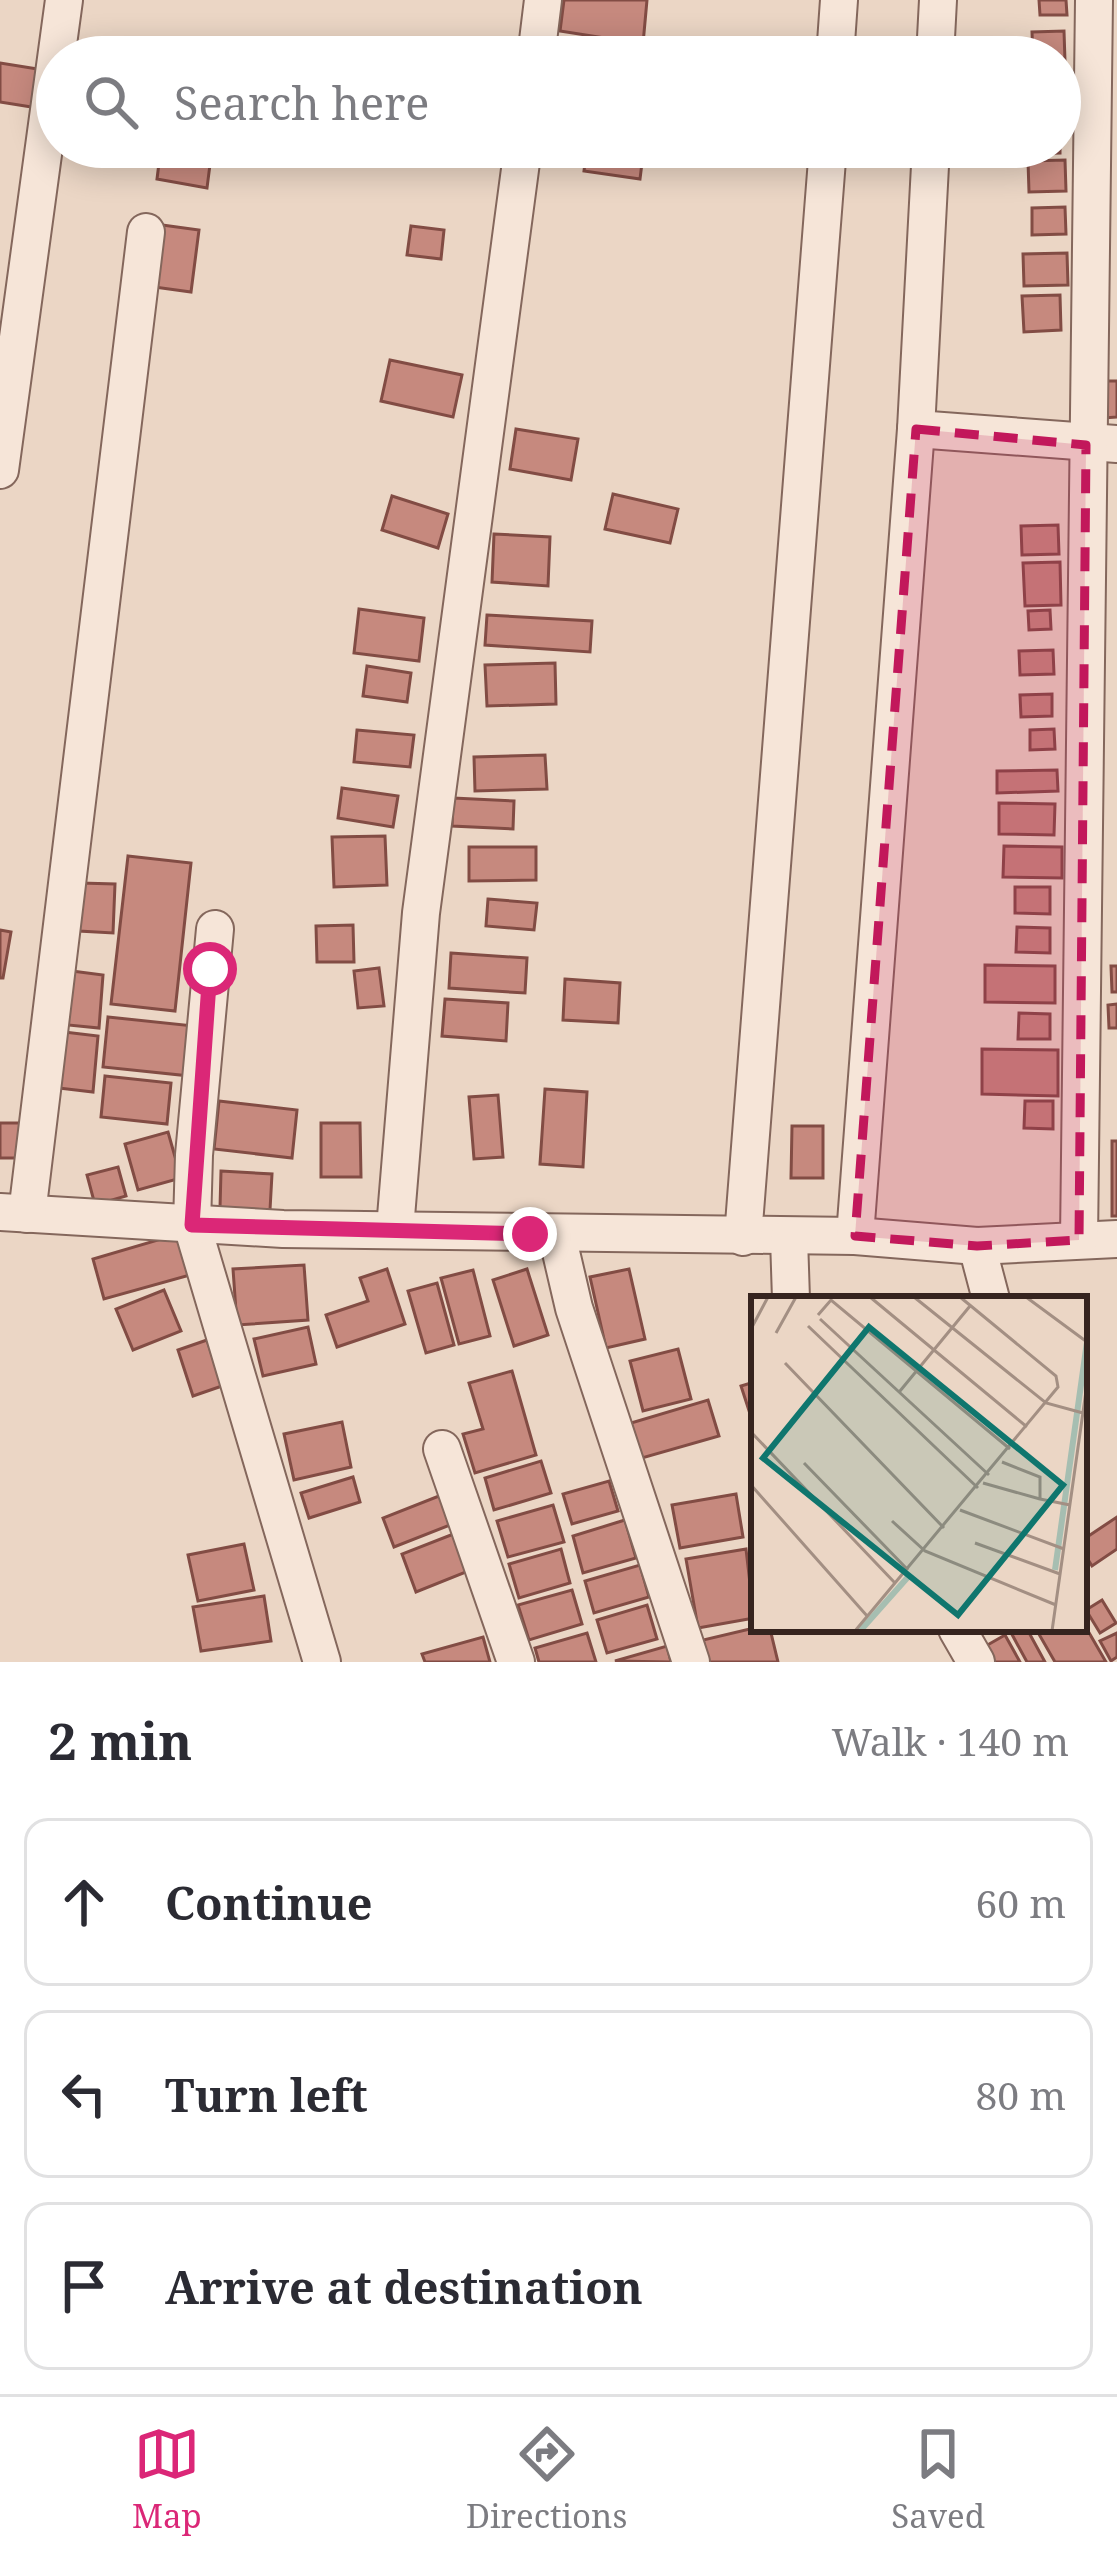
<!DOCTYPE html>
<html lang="en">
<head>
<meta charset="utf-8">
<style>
  body { margin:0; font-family:"Noto Serif",serif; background:#f2f2f3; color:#2b2b33 }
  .stop { position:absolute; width:36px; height:36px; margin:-27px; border:9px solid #db2777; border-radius:50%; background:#fff }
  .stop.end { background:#db2777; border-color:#fff; box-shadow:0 3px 12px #0008 }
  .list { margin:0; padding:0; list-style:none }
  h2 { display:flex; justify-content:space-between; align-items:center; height:156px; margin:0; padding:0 48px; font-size:51px }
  h2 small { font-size:39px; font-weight:400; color:#7c7c81 }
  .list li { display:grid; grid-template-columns:78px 1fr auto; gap:36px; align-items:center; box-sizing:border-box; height:168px; margin:0 24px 24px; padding:0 24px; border:3px solid #e1e1e2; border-radius:24px }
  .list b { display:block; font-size:45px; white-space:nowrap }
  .list em { font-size:39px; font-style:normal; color:#7c7c81 }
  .icon { flex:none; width:66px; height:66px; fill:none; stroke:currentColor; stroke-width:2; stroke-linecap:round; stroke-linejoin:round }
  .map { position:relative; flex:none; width:1117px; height:1662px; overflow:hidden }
  .search { position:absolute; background:#fff; box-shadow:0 6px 30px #0003; left:36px; right:36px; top:36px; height:132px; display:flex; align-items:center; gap:30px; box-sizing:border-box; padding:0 42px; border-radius:66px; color:#7c7c81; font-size:45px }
  .sheet { height:732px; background:#fff }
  nav { display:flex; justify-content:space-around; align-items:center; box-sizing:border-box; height:168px; border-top:3px solid #e1e1e2; background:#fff; font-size:33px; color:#7c7c81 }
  nav a { display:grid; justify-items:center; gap:6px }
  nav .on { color:#db2777 }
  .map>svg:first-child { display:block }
</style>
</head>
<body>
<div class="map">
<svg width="1117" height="1662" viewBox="0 0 1117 1662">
  <rect width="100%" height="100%" fill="#ebd6c5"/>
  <!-- building -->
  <g fill="#c6897e" stroke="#824c44" stroke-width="3">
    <path d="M564,0H647L643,44L560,31Z"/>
    <path d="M1039,0H1066L1067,15H1040Z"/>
    <path d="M1064,31L1065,61L1060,57H1033L1032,32Z"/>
    <path d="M0,63L50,71L44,109L0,102Z"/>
    <path d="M1060,71H1066L1067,104H1060Z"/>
    <path d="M1060,141V153L1023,154V147H1060Z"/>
    <path d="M161,147L212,149L207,188L157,179Z"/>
    <path d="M532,147H575L574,156L532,153Z"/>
    <path d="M587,147H644L640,179L584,171Z"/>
    <path d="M1065,160L1066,191L1029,192L1028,161Z"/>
    <path d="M1065,207L1066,234L1032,235V208Z"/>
    <path d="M155,224L199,230L191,292L147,286Z"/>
    <path d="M411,226L444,230L441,259L407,255Z"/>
    <path d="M1067,253L1068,285L1024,286L1023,254Z"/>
    <path d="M1060,295L1061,330L1024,332L1022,296Z"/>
    <path d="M390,360L462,375L453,417L381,401Z"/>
    <path d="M1102,381H1117V417L1104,418Z"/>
    <path d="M516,429L578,439L571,480L510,469Z"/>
    <path d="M613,494L678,509L670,543L605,529Z"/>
    <path d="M392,496L448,514L438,548L382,530Z"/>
    <path d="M1058,525L1059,554L1022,555L1021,526Z"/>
    <path d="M494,534L550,537L548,586L492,582Z"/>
    <path d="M1060,562L1061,605L1025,606L1023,563Z"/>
    <path d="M359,609L424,618L419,661L354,653Z"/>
    <path d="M1050,610L1051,629L1029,630L1028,611Z"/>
    <path d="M487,615L592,621L590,652L485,645Z"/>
    <path d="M1053,650L1054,674L1020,675L1019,651Z"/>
    <path d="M555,663L556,704L487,706L485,665Z"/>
    <path d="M367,666L411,673L407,702L363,696Z"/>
    <path d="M1052,694V716L1021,717L1020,695Z"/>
    <path d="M1054,729L1055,749L1030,750V730Z"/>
    <path d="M357,730L414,735L410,767L354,762Z"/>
    <path d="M545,755L547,789L475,791L474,757Z"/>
    <path d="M1057,770L1058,791L997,793V771Z"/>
    <path d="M342,788L398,796L393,827L338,818Z"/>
    <path d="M453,798L514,801L513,829L452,826Z"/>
    <path d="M999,803L1055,804L1054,835L999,834Z"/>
    <path d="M385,836L387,885L334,887L332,837Z"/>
    <path d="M1004,846L1062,847V878L1003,877Z"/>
    <path d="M469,847H536V880L469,881Z"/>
    <path d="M128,856L191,863L175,1011L111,1004Z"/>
    <path d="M80,883L115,884L113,933L79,931Z"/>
    <path d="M1015,887H1050V914L1015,913Z"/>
    <path d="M488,899L537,903L534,930L486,926Z"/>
    <path d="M353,925L354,962H317L316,926Z"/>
    <path d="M1017,927L1050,928V953L1016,952Z"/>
    <path d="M0,930L11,932L3,978H0Z"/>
    <path d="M451,953L527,958L525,993L449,988Z"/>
    <path d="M985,965L1055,966V1003L985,1002Z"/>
    <path d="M1111,966H1117V992H1112Z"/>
    <path d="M379,968L384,1006L358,1008L354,971Z"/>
    <path d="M72,971L103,975L99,1028L68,1025Z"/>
    <path d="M565,979L620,983L618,1023L563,1020Z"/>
    <path d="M445,999L508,1003L506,1041L442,1036Z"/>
    <path d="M1117,1004V1028H1109L1108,1005Z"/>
    <path d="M1019,1013L1050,1014V1039H1018Z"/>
    <path d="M108,1017L194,1026L190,1076L103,1067Z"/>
    <path d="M56,1031L98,1036L93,1092L50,1087Z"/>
    <path d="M982,1049L1058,1050V1096L982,1094Z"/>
    <path d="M105,1076L171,1083L167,1124L101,1117Z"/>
    <path d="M545,1089L587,1092L583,1167L540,1164Z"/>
    <path d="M498,1095L503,1157L474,1159L469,1097Z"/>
    <path d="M219,1101L297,1110L292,1158L214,1149Z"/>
    <path d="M1025,1101H1053V1129L1024,1128Z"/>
    <path d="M0,1123H25L26,1158H0Z"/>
    <path d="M321,1123H360L361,1177H321Z"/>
    <path d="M792,1126H823V1178H791Z"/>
    <path d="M168,1132L181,1178L138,1190L125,1144Z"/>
    <rect x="1112" y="1141" width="5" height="75"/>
    <path d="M118,1167L126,1196L95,1205L87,1175Z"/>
    <path d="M221,1171L272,1174L270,1210L220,1208Z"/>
    <path d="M178,1234L190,1275L104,1299L93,1259Z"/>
    <path d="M304,1265L308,1320L237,1325L233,1269Z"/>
    <path d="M387,1269L405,1324L337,1347L326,1315L368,1301L360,1278Z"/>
    <path d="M527,1269L548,1335L514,1346L493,1280Z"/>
    <path d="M629,1269L645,1339L606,1348L590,1277Z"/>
    <path d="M473,1270L490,1336L459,1344L441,1278Z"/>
    <path d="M437,1283L454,1345L426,1353L408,1291Z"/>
    <path d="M164,1290L181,1331L133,1350L116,1309Z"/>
    <path d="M308,1327L316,1364L263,1376L254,1339Z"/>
    <path d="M207,1340L222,1386L193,1396L178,1350Z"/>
    <path d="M678,1349L691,1399L643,1411L630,1361Z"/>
    <path d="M512,1371L536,1455L475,1473L463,1434L483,1429L469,1383Z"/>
    <path d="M754,1382V1426L741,1386Z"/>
    <path d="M708,1400L719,1436L642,1458L631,1423Z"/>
    <path d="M342,1422L351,1467L294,1480L284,1434Z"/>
    <path d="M541,1461L551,1493L494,1510L485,1478Z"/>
    <path d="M353,1477L360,1502L309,1518L301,1493Z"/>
    <path d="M609,1481L618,1511L572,1524L563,1494Z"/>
    <path d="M444,1494L455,1523L394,1547L383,1518Z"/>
    <path d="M736,1494L743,1537L680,1548L672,1505Z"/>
    <path d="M553,1505L564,1542L508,1557L497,1521Z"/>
    <path d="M1117,1517V1549L1092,1566L1084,1553V1539Z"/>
    <path d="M625,1520L636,1558L583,1573L573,1536Z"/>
    <path d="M456,1533L471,1570L416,1592L402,1554Z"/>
    <path d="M244,1544L254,1590L198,1601L188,1555Z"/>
    <path d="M561,1549L570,1583L519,1598L509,1564Z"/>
    <path d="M746,1549L754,1618L698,1628L686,1559Z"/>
    <path d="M640,1565L649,1597L594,1613L585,1581Z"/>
    <path d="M572,1590L582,1624L529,1640L518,1605Z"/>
    <path d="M264,1596L271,1641L201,1651L193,1607Z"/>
    <path d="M1102,1600L1116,1623L1100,1633L1086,1610Z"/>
    <path d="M647,1605L657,1639L607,1653L597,1620Z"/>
    <path d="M1084,1624L1106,1662H1055L1036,1629H1084Z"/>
    <path d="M754,1628L770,1629L778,1662H709L703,1640Z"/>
    <path d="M1009,1629H1027L1045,1662H1027Z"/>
    <path d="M587,1633L596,1662H539L535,1648Z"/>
    <path d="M1117,1633V1657L1111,1661L1100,1641Z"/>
    <path d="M1005,1635L1020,1662H993L984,1647Z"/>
    <path d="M483,1637L490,1662H425L422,1654Z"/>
    <path d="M667,1646L671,1662L615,1661Z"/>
  </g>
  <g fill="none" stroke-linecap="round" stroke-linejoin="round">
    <defs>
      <g id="minor">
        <path d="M536,57L543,0"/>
        <path d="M835,57L839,0"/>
        <path d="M935,57L938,0"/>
        <path d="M916,429L1117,444"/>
        <path d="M0,470L64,0"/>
        <path d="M215,929L194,1155L192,1225L322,1662"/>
        <path d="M0,1212L283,1229L855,1236L977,1246L1117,1239"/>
        <path d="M27,1214L146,232"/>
        <path d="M395,1229L421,913L523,147"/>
        <path d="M557,1235L574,1308L691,1662"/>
        <path d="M855,1236L916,429L931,147"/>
        <path d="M743,1237L828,147"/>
        <path d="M789,1238L791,1299"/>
        <path d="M1079,1240L1094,0"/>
        <path d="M977,1246L991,1299"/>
        <path d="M442,1449L516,1662"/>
        <path d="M957,1629L976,1662"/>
      </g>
    </defs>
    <!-- minor casing -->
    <use href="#minor" stroke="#84675c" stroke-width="40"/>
    <!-- minor -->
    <use href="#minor" stroke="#f6e5d8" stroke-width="36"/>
  </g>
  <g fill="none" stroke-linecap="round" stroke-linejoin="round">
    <!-- route -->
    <path stroke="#db2777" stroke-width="15" d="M210,969L192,1225L530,1234"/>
  </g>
  <!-- marked area -->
  <path fill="#c2185b" fill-opacity="0.2" stroke="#c2185b" stroke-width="9" stroke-dasharray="24 15" stroke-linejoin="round" d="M916,429L1086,445L1079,1240L977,1246L855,1236Z"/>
  <!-- overview -->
  <g transform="translate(751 1296)">
    <rect width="336" height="336" fill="#ebd6c5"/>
    <path fill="none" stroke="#a6beb1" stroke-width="6" d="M304,274L336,46M109,335L157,281"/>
    <path fill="none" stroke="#a38f83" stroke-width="3" d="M119,1L276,131M163,1L295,107L332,117M275,1L336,46M67,19L80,4L259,153M69,23L238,179M57,30L227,192M0,33L17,1M25,37L45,1M34,67L193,232M149,95L219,10M0,136L144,287M251,166L289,181V203L319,209M53,167L157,274M232,187L289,203M0,189L117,321M209,214L313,253M141,225L174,255L305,309M224,247L309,278M104,335L307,91L305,80L209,1M301,335L336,88"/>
    <path fill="#0f766e" fill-opacity="0.15" stroke="#0f766e" stroke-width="6" d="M118,31L312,189L207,319L12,162Z"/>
    <rect width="336" height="336" fill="none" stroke="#36241f" stroke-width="6"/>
  </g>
</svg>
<div class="stop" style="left:210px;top:969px"></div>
<div class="stop end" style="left:530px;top:1234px"></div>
<div class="search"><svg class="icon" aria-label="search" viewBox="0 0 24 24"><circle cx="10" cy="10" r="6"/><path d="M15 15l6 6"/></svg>Search here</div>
</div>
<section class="sheet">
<h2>2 min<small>Walk · 140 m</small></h2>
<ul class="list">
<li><svg class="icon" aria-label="ahead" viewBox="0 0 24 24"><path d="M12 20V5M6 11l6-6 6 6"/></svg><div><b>Continue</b></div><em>60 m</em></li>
<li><svg class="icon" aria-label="left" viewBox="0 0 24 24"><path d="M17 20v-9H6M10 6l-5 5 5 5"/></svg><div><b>Turn left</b></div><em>80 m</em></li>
<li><svg class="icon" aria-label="arrive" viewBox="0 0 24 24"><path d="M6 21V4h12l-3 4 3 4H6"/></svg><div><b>Arrive at destination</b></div></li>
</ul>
</section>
<nav>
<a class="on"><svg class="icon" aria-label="map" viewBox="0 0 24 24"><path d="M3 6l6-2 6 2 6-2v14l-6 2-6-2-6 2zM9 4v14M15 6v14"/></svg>Map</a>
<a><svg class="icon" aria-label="directions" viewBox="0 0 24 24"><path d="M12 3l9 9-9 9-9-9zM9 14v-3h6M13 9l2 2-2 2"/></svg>Directions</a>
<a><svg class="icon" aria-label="saved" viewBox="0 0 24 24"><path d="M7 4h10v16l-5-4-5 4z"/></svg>Saved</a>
</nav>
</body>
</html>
